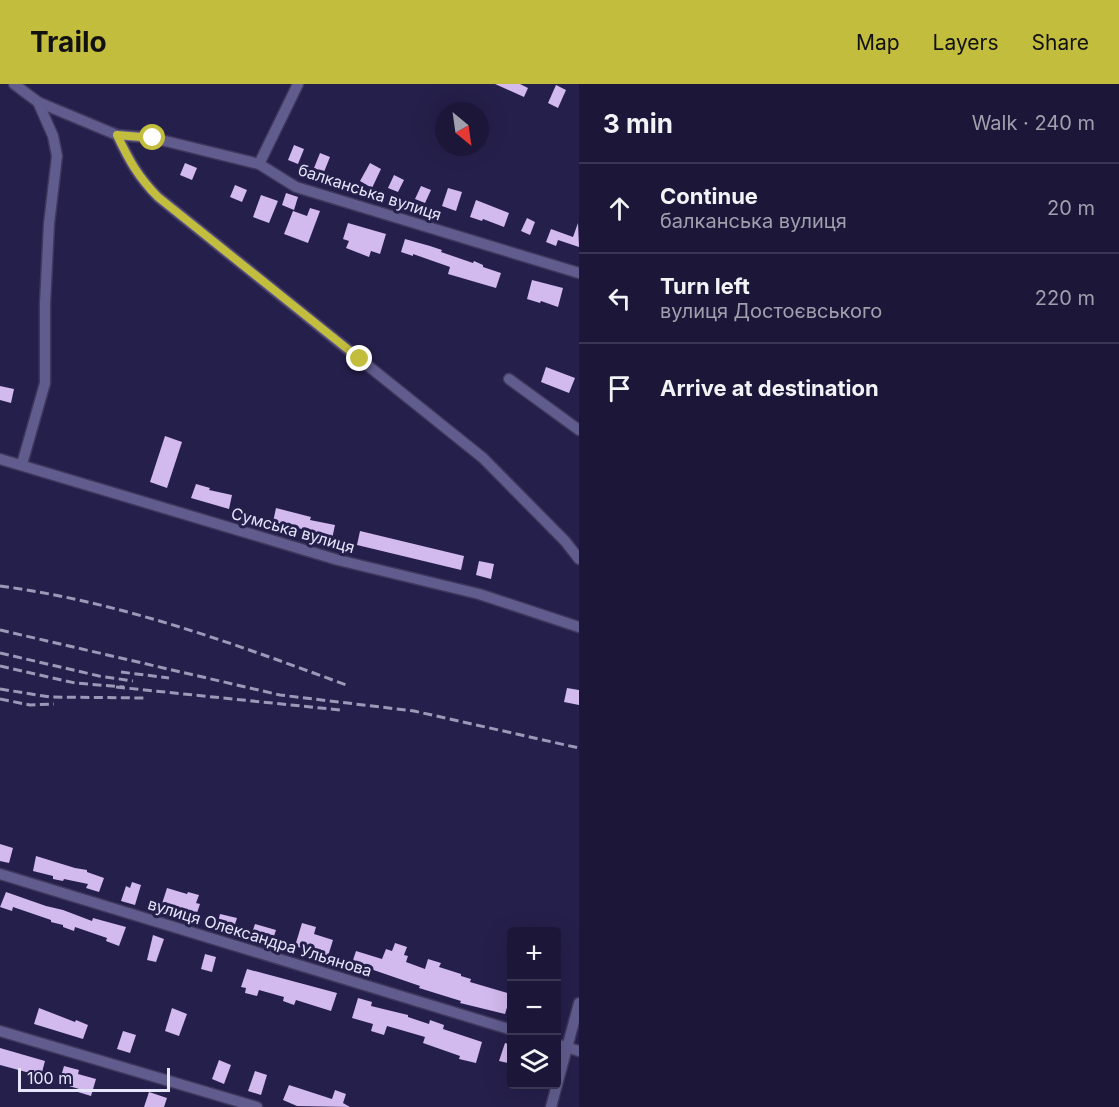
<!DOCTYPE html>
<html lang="en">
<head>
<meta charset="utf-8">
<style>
  body { margin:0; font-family:Inter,sans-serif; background:#292443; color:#f1f3f6 }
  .controls { position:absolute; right:18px; bottom:18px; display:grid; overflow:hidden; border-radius:6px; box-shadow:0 6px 24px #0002 }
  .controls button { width:54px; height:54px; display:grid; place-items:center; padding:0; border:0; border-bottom:2px solid #3a3653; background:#1c1738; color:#f1f3f6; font:30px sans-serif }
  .compass { position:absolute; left:435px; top:18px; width:54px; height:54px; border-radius:50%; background:#1c1738; box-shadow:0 6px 24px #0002; rotate:151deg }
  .scale { position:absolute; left:18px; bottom:15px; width:152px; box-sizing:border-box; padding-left:6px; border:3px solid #e5e5fc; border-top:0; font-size:16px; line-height:21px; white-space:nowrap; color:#e5e5fc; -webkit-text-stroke:4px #251f4b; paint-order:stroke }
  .stop { position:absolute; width:18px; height:18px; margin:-14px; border:4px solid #c3bd3e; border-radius:50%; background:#fff }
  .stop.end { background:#c3bd3e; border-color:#fff; box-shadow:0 2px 6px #0008 }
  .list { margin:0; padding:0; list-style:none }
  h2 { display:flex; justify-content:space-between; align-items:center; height:78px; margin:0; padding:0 24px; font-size:26px }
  h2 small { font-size:20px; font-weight:400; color:#a09fae }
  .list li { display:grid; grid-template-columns:39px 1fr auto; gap:18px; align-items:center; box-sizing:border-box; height:90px; padding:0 24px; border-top:2px solid #3a3653 }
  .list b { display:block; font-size:22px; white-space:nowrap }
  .list p { margin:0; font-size:20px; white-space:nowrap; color:#a09fae }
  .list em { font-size:20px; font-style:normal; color:#a09fae }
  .icon { flex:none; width:33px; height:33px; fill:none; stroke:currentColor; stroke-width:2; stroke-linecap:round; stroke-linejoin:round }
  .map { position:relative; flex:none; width:579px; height:1023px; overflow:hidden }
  header { display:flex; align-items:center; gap:36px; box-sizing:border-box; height:84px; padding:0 30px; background:#c3bd3e; color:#111 }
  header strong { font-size:28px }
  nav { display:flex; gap:33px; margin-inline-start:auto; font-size:21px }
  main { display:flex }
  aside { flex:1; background:#1c1738 }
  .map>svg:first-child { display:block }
</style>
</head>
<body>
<header>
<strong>Trailo</strong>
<nav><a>Map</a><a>Layers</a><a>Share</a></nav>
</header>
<main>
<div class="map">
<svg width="579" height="1023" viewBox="0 0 579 1023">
  <rect width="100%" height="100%" fill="#251f4b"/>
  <!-- building -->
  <g fill="#d2b9ee">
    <path d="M495,0H520L528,4L524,13Z"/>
    <path d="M556,1L566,6L558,24L548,19Z"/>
    <path d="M294,61L304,65L298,80L288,76Z"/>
    <path d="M320,69L330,73L324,88L314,84Z"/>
    <path d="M185,79L197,84L192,96L180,91Z"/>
    <path d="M370,79L381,85L372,104L360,97Z"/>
    <path d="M394,91L404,96L398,108L388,104Z"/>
    <path d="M235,101L247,106L242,118L230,113Z"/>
    <path d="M421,102L431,106L425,119L415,115Z"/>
    <path d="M448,104L462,108L456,127L442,122Z"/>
    <path d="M286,109L298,113L294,126L282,121Z"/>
    <path d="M261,111L278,117L269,139L253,133Z"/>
    <path d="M476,116L509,129L504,143L483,135L482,137L470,133Z"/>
    <path d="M310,124L320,127L308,159L284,150L293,127L307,132Z"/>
    <path d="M527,134L535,138L530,151L521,147Z"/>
    <path d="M348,139L386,150L380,170L371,167L369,173L346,164L349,157L343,155Z"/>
    <path d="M578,139L579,163L558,156L556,162L546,158L551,145L573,153Z"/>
    <path d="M405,155L430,162L442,166L441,168L473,179L474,177L483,181V183L501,189L496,204L448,190L450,183L413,170V172L401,168Z"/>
    <path d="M532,196L563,204L558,223L541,217L540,219L527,215Z"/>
    <path d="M546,283L575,294L569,309L541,298Z"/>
    <path d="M0,302L14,305L11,319L0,316Z"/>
    <path d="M165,352L182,358L167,404L150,398Z"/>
    <path d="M196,400L210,404L209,406L232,411L229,425L191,414Z"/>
    <path d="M276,424L311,433L310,436L335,441L332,455L317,452L318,449L273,438Z"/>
    <path d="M360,447L464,472L461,486L357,461Z"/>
    <path d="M479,477L494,480L491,495L476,491Z"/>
    <path d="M567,604L579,606V621L564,618Z"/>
    <path d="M0,760L13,764L9,779L0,777Z"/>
    <path d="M36,772L75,784L87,786V788L104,794L99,808L86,804L88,800L64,795L63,797L53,795V792L33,787Z"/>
    <path d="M132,798L141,801L135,821L121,817L126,802L130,804Z"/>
    <path d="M167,804L187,810L188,808L199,811L196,819L200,820L195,835L160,826Z"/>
    <path d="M6,808L46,822L63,826L92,837L93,834L126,843L119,862L106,857L107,854L75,843L74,847L63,843V841L51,838V836L13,823L12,827L0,823Z"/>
    <path d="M220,830L237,834L233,846L217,842Z"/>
    <path d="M302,839L316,843L314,850L333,856L328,872L295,862Z"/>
    <path d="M255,840L276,846L272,858L251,852Z"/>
    <path d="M153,851L164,855L156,878L147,876Z"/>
    <path d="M395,859L407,863L404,871L408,872L406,878L425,885L428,875L441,879L439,883L461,890V892L471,895L470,898L511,910L505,930L460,919L461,917L419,904L420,902L356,880L357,878L353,876L356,867L382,875L386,865L392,867Z"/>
    <path d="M205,870L216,873L212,888L201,885Z"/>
    <path d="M247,885L337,909L331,927L296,916L294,921L283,917L284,913L259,906L257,912L245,909L246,904L241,903Z"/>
    <path d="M358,914L372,918L371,922L408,931V933L429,940L430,936L444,941L443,945L482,958L476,979L459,975L460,972L423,959L425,953L401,946L387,942L384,951L371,947L373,940L352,934Z"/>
    <path d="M39,924L75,938L76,936L88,941L83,955L34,940Z"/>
    <path d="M172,924L187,930L179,952L165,947Z"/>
    <path d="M123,947L136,951L130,969L117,965Z"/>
    <path d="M505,959L512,961V980L499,977Z"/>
    <path d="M0,964L45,977L41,992L0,981Z"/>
    <path d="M219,976L231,981L224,1000L212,995Z"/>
    <path d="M64,982L79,986L78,990L96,995L91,1012L78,1008L79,1005L59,999Z"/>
    <path d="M255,987L267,991L261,1011L248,1007Z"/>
    <path d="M289,1001L332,1015L335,1006L346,1010L343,1019L350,1023L297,1022L283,1016Z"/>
    <path d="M149,1008L167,1014L164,1023H144Z"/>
  </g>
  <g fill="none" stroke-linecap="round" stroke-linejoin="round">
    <defs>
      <g id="minor">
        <path d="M14,0L38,18L117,51C129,76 138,93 158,113L483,374L565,457L579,475"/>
        <path d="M117,51L153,54L259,80L296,103L579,189"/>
        <path d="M259,80L298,0"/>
        <path d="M509,295L579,346"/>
        <path d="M0,375L338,476L479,510L579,543"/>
        <path d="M22,380L45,299V220L49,140L57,72L53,52L38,18"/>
        <path d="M0,790L512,946"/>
        <path d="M0,947L257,1023"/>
        <path d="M556,960L579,967"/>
        <path d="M551,1023L579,919"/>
      </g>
    </defs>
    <!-- minor casing -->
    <use href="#minor" stroke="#3f375c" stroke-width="13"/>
    <!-- minor -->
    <use href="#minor" stroke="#605c8e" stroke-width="10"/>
    <!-- rail -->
    <g stroke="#9b99b8" stroke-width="3" stroke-dasharray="9 4.5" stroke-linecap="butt">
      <path d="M0,502C121,518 235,560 349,602"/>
      <path d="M0,546L280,611L414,627L579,664"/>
      <path d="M0,569L99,592L133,597"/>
      <path d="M0,582L75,599L124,603"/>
      <path d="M121,588L169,594"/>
      <path d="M116,603L340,626"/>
      <path d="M0,605L50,613L144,614"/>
      <path d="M0,615L30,621L54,620"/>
    </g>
  </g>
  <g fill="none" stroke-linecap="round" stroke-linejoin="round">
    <!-- route -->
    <path stroke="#c3bd3e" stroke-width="8" d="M153,54L117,51C129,76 138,93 158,113L360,275"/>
  </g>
  <g text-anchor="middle" stroke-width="6" stroke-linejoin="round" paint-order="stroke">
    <!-- street labels -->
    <g font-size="16" fill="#e5e5fc" stroke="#251f4b">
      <text transform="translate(370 108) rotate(18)" y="6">балканська вулиця</text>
      <text transform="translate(293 446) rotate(16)" y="6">Сумська вулиця</text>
      <text transform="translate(260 853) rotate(17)" y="6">вулиця Олександра Ульянова</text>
    </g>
  </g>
</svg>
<div class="controls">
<button>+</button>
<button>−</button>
<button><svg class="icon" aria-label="layers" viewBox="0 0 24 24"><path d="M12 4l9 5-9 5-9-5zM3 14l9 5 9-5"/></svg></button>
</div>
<svg class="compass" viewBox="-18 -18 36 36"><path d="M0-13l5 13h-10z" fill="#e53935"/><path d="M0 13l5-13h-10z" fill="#a09fae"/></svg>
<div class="scale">100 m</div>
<div class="stop" style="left:153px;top:54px"></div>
<div class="stop end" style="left:360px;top:275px"></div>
</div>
<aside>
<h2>3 min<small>Walk · 240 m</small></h2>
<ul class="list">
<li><svg class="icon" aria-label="ahead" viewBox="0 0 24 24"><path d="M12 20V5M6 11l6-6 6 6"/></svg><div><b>Continue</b><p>балканська вулиця</p></div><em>20 m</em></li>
<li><svg class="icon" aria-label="left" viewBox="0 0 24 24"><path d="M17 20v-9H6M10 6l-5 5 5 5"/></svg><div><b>Turn left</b><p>вулиця Достоєвського</p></div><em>220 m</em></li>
<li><svg class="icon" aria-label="arrive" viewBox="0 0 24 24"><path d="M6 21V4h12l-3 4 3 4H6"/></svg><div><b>Arrive at destination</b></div></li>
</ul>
</aside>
</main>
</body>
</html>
